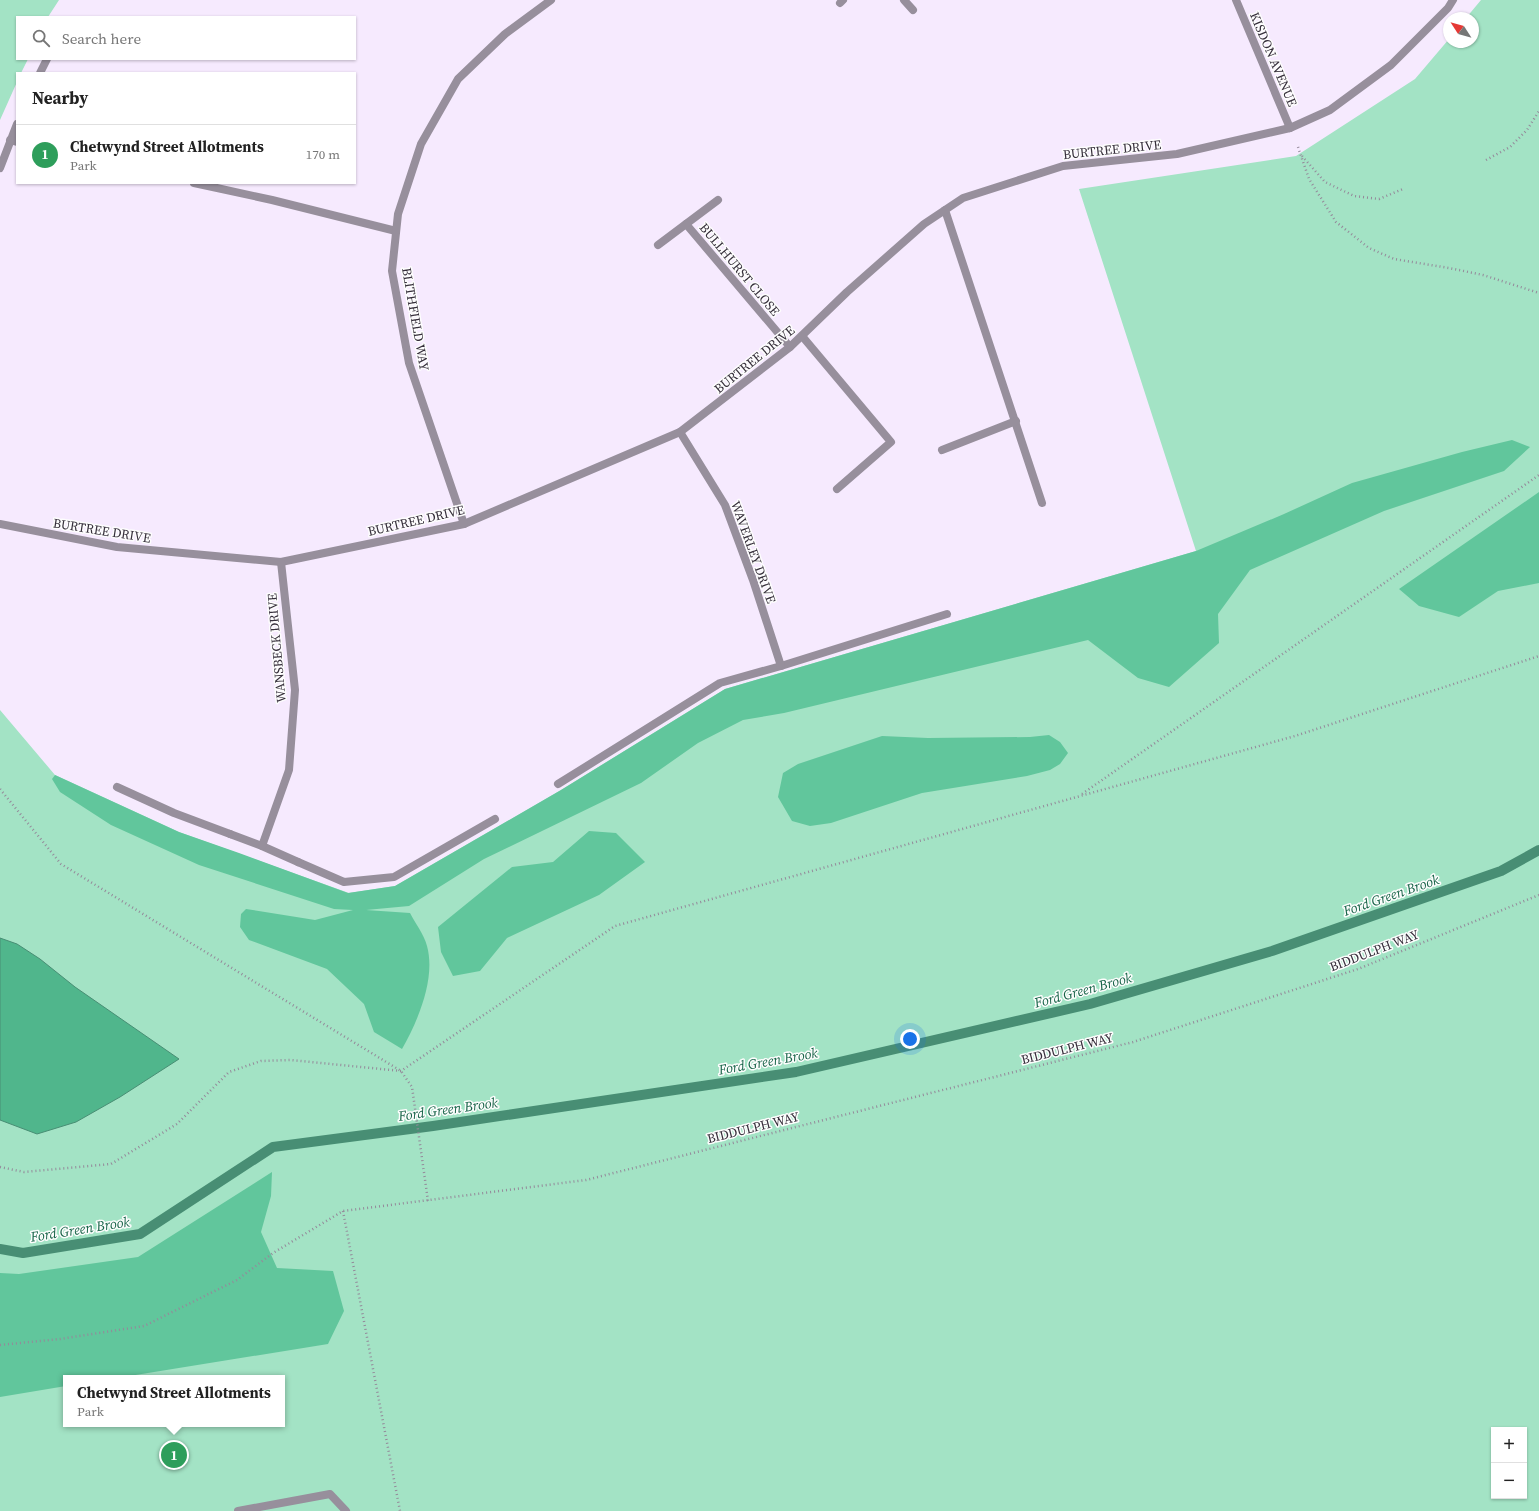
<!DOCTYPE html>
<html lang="en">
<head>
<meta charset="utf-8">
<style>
  body { margin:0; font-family:"Source Serif 4",serif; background:#f6f6f6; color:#222 }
  .controls { position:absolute; right:12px; bottom:12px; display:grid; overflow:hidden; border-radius:0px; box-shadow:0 1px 3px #0004 }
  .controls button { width:36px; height:36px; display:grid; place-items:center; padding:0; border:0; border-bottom:1px solid #e0e0e0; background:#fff; color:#222; font:20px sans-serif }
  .compass { position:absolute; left:1443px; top:12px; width:36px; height:36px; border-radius:50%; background:#fff; box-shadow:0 1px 3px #0004; rotate:306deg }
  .you { position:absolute; left:910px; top:1039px; width:14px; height:14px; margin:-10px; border:3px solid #fff; border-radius:50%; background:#1a73e8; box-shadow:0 0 0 6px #1a73e833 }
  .badge { display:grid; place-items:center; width:26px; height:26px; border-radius:50%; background:#0f766e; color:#fff; font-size:13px; font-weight:700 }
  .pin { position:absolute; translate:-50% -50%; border:2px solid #fff; box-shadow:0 1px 4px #0006 }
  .popup { position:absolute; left:63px; top:1375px; width:222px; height:52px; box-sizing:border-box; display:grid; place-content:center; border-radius:0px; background:#fff; filter:drop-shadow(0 1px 3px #0005); font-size:13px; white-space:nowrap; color:#767676 }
  .popup b { font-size:15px; color:#222 }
  .popup::after { content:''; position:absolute; left:50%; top:100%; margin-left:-8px; border:8px solid transparent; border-top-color:#fff }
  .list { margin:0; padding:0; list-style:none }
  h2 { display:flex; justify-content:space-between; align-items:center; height:52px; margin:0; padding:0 16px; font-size:17px }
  h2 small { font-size:13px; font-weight:400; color:#767676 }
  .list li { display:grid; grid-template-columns:26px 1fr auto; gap:12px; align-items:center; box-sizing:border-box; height:60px; padding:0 16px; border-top:1px solid #e0e0e0 }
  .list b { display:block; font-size:15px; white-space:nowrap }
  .list p { margin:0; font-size:13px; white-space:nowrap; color:#767676 }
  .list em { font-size:13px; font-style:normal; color:#767676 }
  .icon { flex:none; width:22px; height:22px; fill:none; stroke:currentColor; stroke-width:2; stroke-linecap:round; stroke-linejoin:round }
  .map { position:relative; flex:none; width:1539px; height:1511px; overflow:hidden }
  .search { position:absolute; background:#fff; box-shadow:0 1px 3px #0004; left:16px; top:16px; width:340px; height:44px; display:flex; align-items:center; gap:10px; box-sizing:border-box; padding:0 14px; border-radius:0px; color:#767676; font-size:15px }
  .panel { position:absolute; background:#fff; box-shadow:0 1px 3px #0004; left:16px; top:72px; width:340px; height:112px; border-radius:0px }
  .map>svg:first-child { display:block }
</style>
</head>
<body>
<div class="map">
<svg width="1539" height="1511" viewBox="0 0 1539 1511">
  <rect width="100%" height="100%" fill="#f6eafe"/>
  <!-- green -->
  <g fill="#a3e3c5" fill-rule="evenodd">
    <path d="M0,0H59L48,17H17V59H28L21,73H17V82L0,120Z"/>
    <path d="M1481,0H1539V1511H0V710L55,775L179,832L349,893L395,886L561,790L725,689L1196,551L1079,189L1296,156L1415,79L1449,39V42H1473V18H1466ZM66,1378H282V1424H66ZM1494,1430H1524V1496H1494Z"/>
  </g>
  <!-- forest -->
  <g fill="#61c69c">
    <path d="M1512,440L1530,447L1504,471L1384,511L1250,570L1218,614L1219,643L1169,687L1138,678L1088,640L784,713L743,720L698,743L641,783L484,859L409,906L366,910L410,913C415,923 424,934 427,946C436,978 418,1021 402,1049L374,1032L364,1004L327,969L249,940L240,927L241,914L246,909L315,920L353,910L334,909L199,865L111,825L60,792L52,779L55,775L179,832L239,853L348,893L395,886L561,790L725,689L1196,551L1284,514L1352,483L1462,452Z"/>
    <path d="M1539,492V583L1498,591L1459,617L1419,606L1399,589Z"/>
    <path d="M1049,735L1060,742L1068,753L1060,764L1050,770L1027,776L922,793L831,823L810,826L792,821L778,797L783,773L798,764L882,736L928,738L1030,737Z"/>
    <path d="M589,831L616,833L645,862L599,895L507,938L480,971L453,976L441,952L438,927L512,867L553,862Z"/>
    <path d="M272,1172L271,1196L261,1232L277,1268L333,1271L344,1311L328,1344L117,1378H66V1386L0,1397V1273L19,1274L138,1257Z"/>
  </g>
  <!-- water -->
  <path fill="#50b68c" stroke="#488e74" d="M0,938L17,944L40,959L75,987L179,1059L120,1097L76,1122L37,1134L0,1120Z"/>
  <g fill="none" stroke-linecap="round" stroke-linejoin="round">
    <!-- stream -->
    <path stroke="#488e74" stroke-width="10" d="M0,1249L23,1253L140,1234L273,1147L433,1126L796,1072L1090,1004L1272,951L1501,871L1539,850"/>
    <!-- path -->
    <g stroke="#948a9a" stroke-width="2.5" stroke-dasharray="1 3" stroke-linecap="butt">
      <path d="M1298,147L1309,179L1336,222L1369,248L1394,259L1449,268L1483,275L1539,293"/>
      <path d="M1302,156L1325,182L1354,196L1379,199L1403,189"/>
      <path d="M1486,160L1510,147L1527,130L1539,111"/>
      <path d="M0,789L61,864L401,1071L412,1087L428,1201"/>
      <path d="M1082,794L1539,475"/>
      <path d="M0,1167L24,1172L111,1164L177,1124L229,1072L261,1061L291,1060L401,1071L615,926L1295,736L1539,656"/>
      <path d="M343,1211L400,1511"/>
      <path d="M0,1345L60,1339L144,1326L237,1280L273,1253L343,1211L586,1180L1133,1042L1358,969L1539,895"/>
    </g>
    <!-- lane -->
    <g stroke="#978f9c" stroke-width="8">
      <path d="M40,73L47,59"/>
      <path d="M0,168L17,124"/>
      <path d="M945,210L1042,503"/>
      <path d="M802,336L891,442L837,489"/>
      <path d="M942,450L1016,421"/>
      <path d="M558,784L720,683L781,666L947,614"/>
      <path d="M117,787L174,813L230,834"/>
      <path d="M298,862L344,882L394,877L495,819"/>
      <path d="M238,1511L330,1494L346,1511"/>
    </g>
    <!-- street -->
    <g stroke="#978f9c" stroke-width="8">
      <path d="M904,0L913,10"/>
      <path d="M1236,0L1290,128"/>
      <path d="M840,3L843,0"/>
      <path d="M10,140L17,142"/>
      <path d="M194,183L272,200L396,231"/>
      <path d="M686,224L790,347"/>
      <path d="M658,245L718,200"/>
      <path d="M680,432L725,505L753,580L781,666"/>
      <path d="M0,524L117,547L281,562L464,524L680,432L790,347L847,292L924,224L963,198L1063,166L1177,154L1290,128L1330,110L1391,65L1448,8L1453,0"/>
      <path d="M464,524L409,363L392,271L398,214L421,144L458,79L505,34L551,0"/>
      <path d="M230,834L262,846L298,862"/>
      <path d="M262,846L289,770L295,690L281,562"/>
    </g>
  </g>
  <g text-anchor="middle" stroke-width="3" stroke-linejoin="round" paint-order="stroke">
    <!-- street labels -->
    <g font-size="13" fill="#362f3b" stroke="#fdfdfd">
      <text transform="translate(1274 59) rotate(67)" y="5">KISDON AVENUE</text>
      <text transform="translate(1112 149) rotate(-6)" y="5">BURTREE DRIVE</text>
      <text transform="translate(740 269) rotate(50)" y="5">BULLHURST CLOSE</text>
      <text transform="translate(416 319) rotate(80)" y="5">BLITHFIELD WAY</text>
      <text transform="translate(754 359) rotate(-39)" y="5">BURTREE DRIVE</text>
      <text transform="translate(416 520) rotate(-13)" y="5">BURTREE DRIVE</text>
      <text transform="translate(102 530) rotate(9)" y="5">BURTREE DRIVE</text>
      <text transform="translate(754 552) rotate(70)" y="5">WAVERLEY DRIVE</text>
      <text transform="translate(276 648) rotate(-95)" y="5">WANSBECK DRIVE</text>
      <text transform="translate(1374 950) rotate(-21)" y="5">BIDDULPH WAY</text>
      <text transform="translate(1067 1048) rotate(-14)" y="5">BIDDULPH WAY</text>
      <text transform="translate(753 1127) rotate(-14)" y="5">BIDDULPH WAY</text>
    </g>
    <!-- water labels -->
    <g font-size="14" font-style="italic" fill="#176448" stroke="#fdfdfd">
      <text transform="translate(1391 895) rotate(-19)" y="5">Ford Green Brook</text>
      <text transform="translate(1083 990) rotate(-15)" y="5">Ford Green Brook</text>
      <text transform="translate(768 1061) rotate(-10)" y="5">Ford Green Brook</text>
      <text transform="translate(448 1109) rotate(-8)" y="5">Ford Green Brook</text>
      <text transform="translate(80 1229) rotate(-9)" y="5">Ford Green Brook</text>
    </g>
  </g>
</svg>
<div class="controls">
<button>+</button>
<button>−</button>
</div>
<svg class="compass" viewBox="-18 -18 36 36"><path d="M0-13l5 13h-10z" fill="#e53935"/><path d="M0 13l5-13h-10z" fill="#767676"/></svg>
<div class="you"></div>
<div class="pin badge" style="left:174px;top:1455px;background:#2e9e5b">1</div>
<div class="popup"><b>Chetwynd Street Allotments</b>Park</div>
<div class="search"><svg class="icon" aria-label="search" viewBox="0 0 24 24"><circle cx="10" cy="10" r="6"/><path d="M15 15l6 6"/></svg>Search here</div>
<section class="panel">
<h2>Nearby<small></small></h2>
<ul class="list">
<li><span class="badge" style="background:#2e9e5b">1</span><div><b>Chetwynd Street Allotments</b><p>Park</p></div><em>170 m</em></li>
</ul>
</section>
</div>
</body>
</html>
